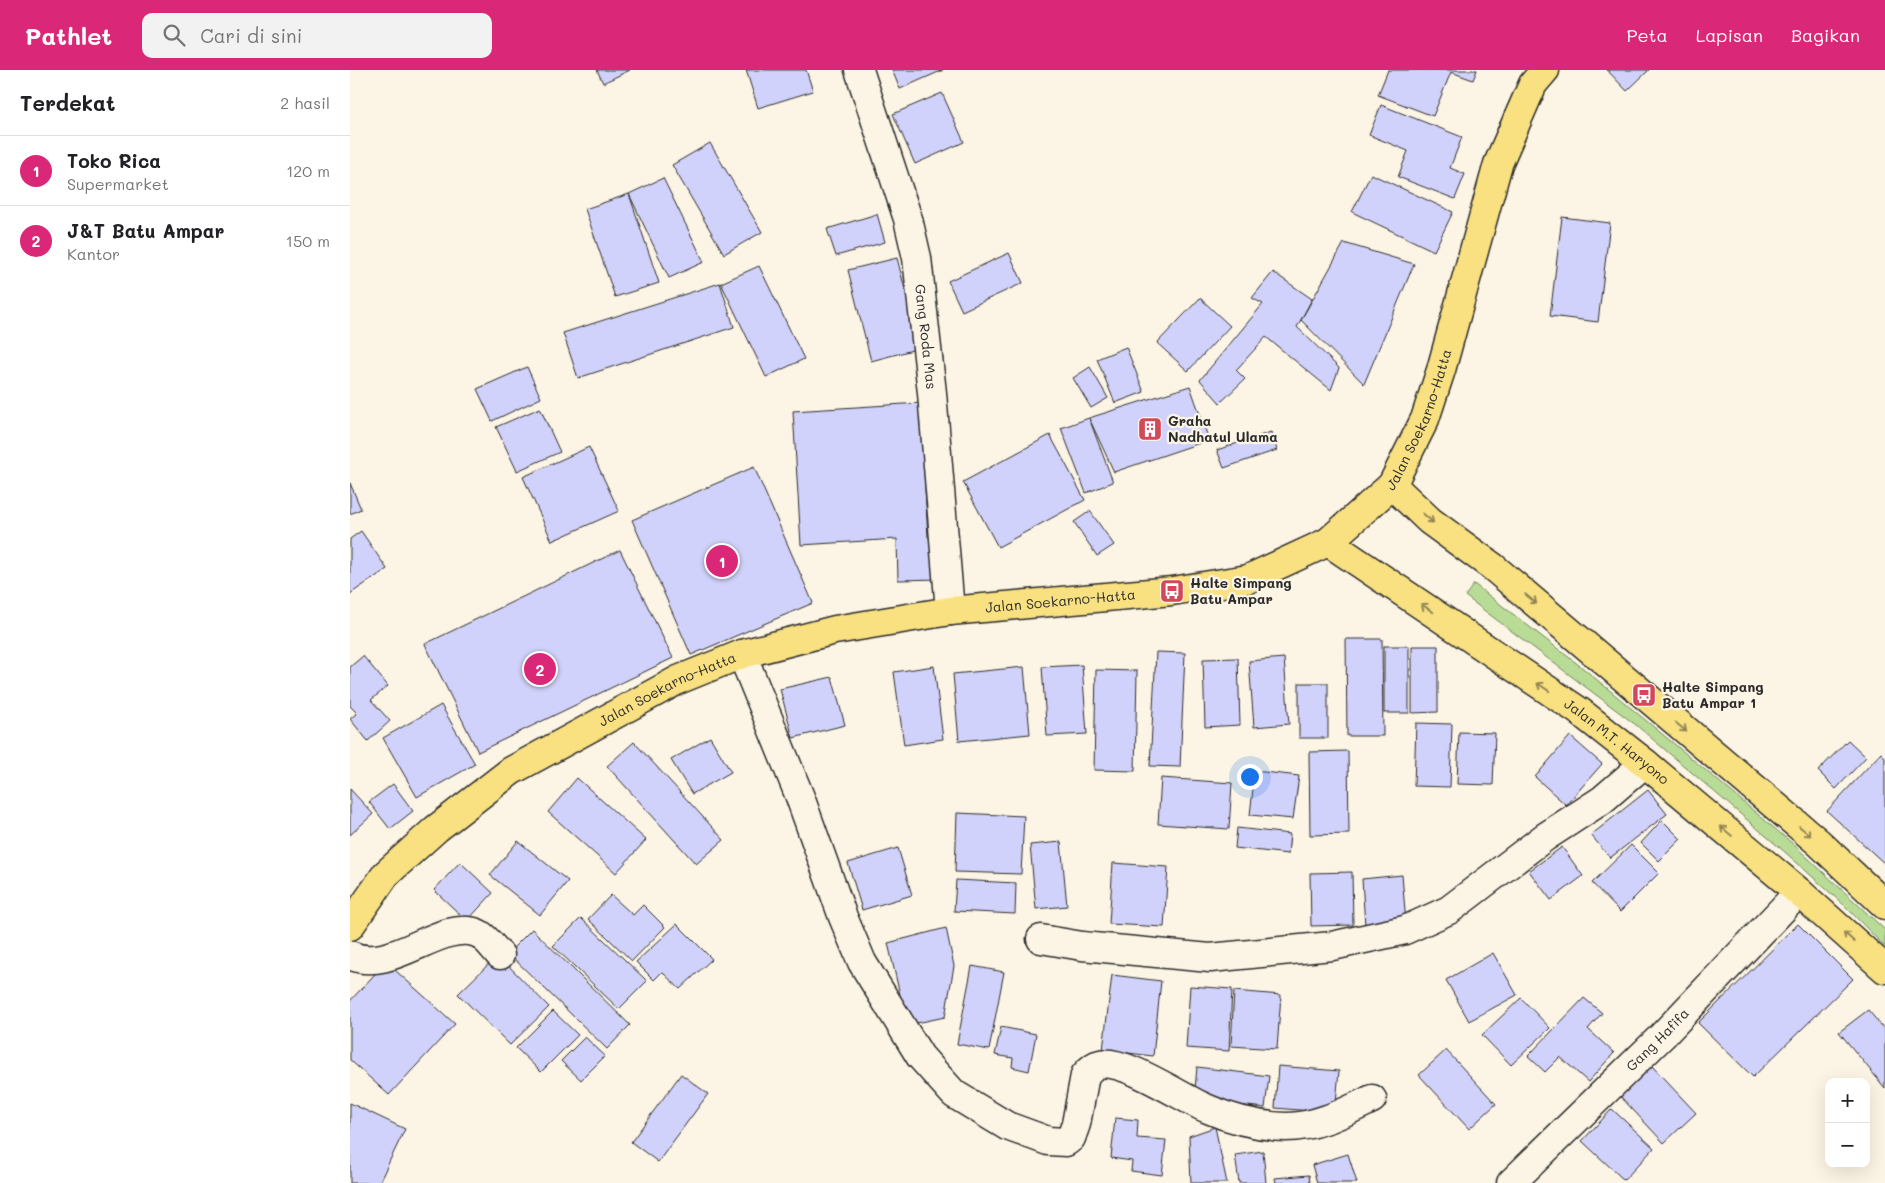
<!DOCTYPE html>
<html lang="id">
<head>
<meta charset="utf-8">
<style>
  body { margin:0; font-family:Mali,sans-serif; background:#f2f2f2; color:#202124 }
  .controls { position:absolute; right:15px; bottom:15px; display:grid; overflow:hidden; border-radius:10px; box-shadow:0 5px 20px #0002 }
  .controls button { width:45px; height:45px; display:grid; place-items:center; padding:0; border:0; border-bottom:1px solid #e0e0e0; background:#fff; color:#202124; font:25px sans-serif }
  .you { position:absolute; left:899px; top:706px; width:18px; height:18px; margin:-12px; border:4px solid #fff; border-radius:50%; background:#1a73e8; box-shadow:0 0 0 8px #1a73e833 }
  .badge { display:grid; place-items:center; width:32px; height:32px; border-radius:50%; background:#db2777; color:#fff; font-size:16px; font-weight:700 }
  .pin { position:absolute; translate:-50% -50%; border:2px solid #fff; box-shadow:0 1px 5px #0006 }
  .list { margin:0; padding:0; list-style:none }
  h2 { display:flex; justify-content:space-between; align-items:center; height:65px; margin:0; padding:0 20px; font-size:21px }
  h2 small { font-size:16px; font-weight:400; color:#757577 }
  .list li { display:grid; grid-template-columns:32px 1fr auto; gap:15px; align-items:center; box-sizing:border-box; height:70px; padding:0 20px; border-top:1px solid #e0e0e0 }
  .list b { display:block; font-size:19px; white-space:nowrap }
  .list p { margin:0; font-size:16px; white-space:nowrap; color:#757577 }
  .list em { font-size:16px; font-style:normal; color:#757577 }
  .icon { flex:none; width:28px; height:28px; fill:none; stroke:currentColor; stroke-width:2; stroke-linecap:round; stroke-linejoin:round }
  .map { position:relative; flex:none; width:1535px; height:1113px; overflow:hidden }
  header { display:flex; align-items:center; gap:30px; box-sizing:border-box; height:70px; padding:0 25px; background:#db2777; color:#fff }
  header strong { font-size:24px }
  nav { display:flex; gap:28px; margin-inline-start:auto; font-size:18px }
  .search { width:350px; height:45px; background:#f2f2f2; display:flex; align-items:center; gap:12px; box-sizing:border-box; padding:0 18px; border-radius:10px; color:#757577; font-size:19px }
  main { display:flex }
  aside { flex:1; background:#fff }
  .map>svg:first-child { display:block }
</style>
</head>
<body>
<header>
<strong>Pathlet</strong>
<div class="search"><svg class="icon" aria-label="search" viewBox="0 0 24 24"><circle cx="10" cy="10" r="6"/><path d="M15 15l6 6"/></svg>Cari di sini</div>
<nav><a>Peta</a><a>Lapisan</a><a>Bagikan</a></nav>
</header>
<main>
<aside>
<h2>Terdekat<small>2 hasil</small></h2>
<ul class="list">
<li><span class="badge">1</span><div><b>Toko Rica</b><p>Supermarket</p></div><em>120 m</em></li>
<li><span class="badge">2</span><div><b>J&amp;T Batu Ampar</b><p>Kantor</p></div><em>150 m</em></li>
</ul>
</aside>
<div class="map">
<svg width="1535" height="1113" viewBox="0 0 1535 1113">
  <rect width="100%" height="100%" fill="#fcf5e5"/>
  <filter id="ink" filterUnits="userSpaceOnUse"><feTurbulence type="fractalNoise" baseFrequency=".02" numOctaves="2"/><feDisplacementMap in="SourceGraphic" scale="10" xChannelSelector="R" yChannelSelector="G"/><feConvolveMatrix kernelMatrix="1 2 1 2 8 2 1 2 1" color-interpolation-filters="sRGB"/></filter>
  <g filter="url(#ink)">
    <!-- green -->
    <path fill="#b8dc96" stroke="#728460" d="M1124,514L1234,599L1335,683L1443,774L1535,860V877L1495,836L1436,783L1286,655L1115,526Z"/>
    <!-- building -->
    <g fill="#d1d2fb" stroke="#2b2b2b">
      <path d="M247,0H280L253,13Z"/>
      <path d="M396,0H456L463,21L408,38Z"/>
      <path d="M542,0H593L550,19Z"/>
      <path d="M1038,0H1127L1123,10L1101,2L1083,46L1028,25Z"/>
      <path d="M1257,0H1299L1277,21Z"/>
      <path d="M592,23L614,72L565,94L543,44Z"/>
      <path d="M1031,35L1112,67L1100,98L1115,104L1105,129L1048,107L1058,81L1019,65Z"/>
      <path d="M360,73L412,162L374,184L322,95Z"/>
      <path d="M1021,104L1103,142L1084,181L1002,142Z"/>
      <path d="M313,108L354,192L319,208L279,124Z"/>
      <path d="M279,124L309,213L265,227L235,139Z"/>
      <path d="M527,144L535,172L486,186L477,159Z"/>
      <path d="M1212,147L1260,153L1248,252L1200,246Z"/>
      <path d="M994,173L1064,194L1014,314L951,250Z"/>
      <path d="M659,183L673,213L612,241L598,211Z"/>
      <path d="M547,188L570,278L521,291L498,200Z"/>
      <path d="M409,196L454,289L416,307L371,213Z"/>
      <path d="M923,202L962,229L947,257L989,298L981,320L916,267L886,300L895,309L870,333L850,310L913,234L902,228Z"/>
      <path d="M370,213L384,257L228,308L213,263Z"/>
      <path d="M850,228L880,256L838,301L807,273Z"/>
      <path d="M776,277L794,322L765,333L747,289Z"/>
      <path d="M177,297L191,328L142,351L127,319Z"/>
      <path d="M740,297L758,328L741,338L723,308Z"/>
      <path d="M840,316L859,370L764,402L739,348Z"/>
      <path d="M570,333L578,467H590L591,509L548,510L547,469L451,475L443,341Z"/>
      <path d="M190,338L210,382L167,401L146,357Z"/>
      <path d="M739,348L763,412L736,423L711,358Z"/>
      <path d="M921,362L927,380L874,398L867,380Z"/>
      <path d="M700,365L735,430L648,477L613,412Z"/>
      <path d="M239,377L269,441L202,471L173,407Z"/>
      <path d="M404,397L463,533L341,585L282,450Z"/>
      <path d="M0,413L11,439L0,444Z"/>
      <path d="M740,441L764,475L747,486L724,452Z"/>
      <path d="M11,461L37,499L0,524V469Z"/>
      <path d="M270,480L323,588L128,682L75,574Z"/>
      <path d="M996,569H1032L1033,666H997Z"/>
      <rect x="1034" y="576" width="25" height="67"/>
      <path d="M1062,576H1088V642L1062,643Z"/>
      <path d="M806,582L835,583L830,697L800,696Z"/>
      <path d="M13,586L38,616L21,630L40,651L18,671L0,649L7,643L0,636V597Z"/>
      <path d="M888,588L890,655L855,657L853,589Z"/>
      <path d="M934,588L939,654L904,657L899,591Z"/>
      <path d="M732,595L737,664L697,666L692,597Z"/>
      <path d="M584,596L593,669L554,675L544,602Z"/>
      <path d="M674,597L680,664L609,671L603,604Z"/>
      <path d="M746,600L787,601L785,701L744,700Z"/>
      <path d="M482,607L495,655L443,668L430,619Z"/>
      <rect x="949" y="613" width="29" height="55"/>
      <path d="M91,635L125,694L67,727L33,668Z"/>
      <path d="M1066,653L1102,654L1100,717L1064,716Z"/>
      <path d="M1109,662L1145,663L1143,715L1107,714Z"/>
      <path d="M1220,666L1252,694L1216,735L1185,707Z"/>
      <path d="M360,667L381,702L342,724L321,690Z"/>
      <path d="M1498,670L1516,687L1486,719L1468,701Z"/>
      <path d="M284,672L374,770L346,794L257,696Z"/>
      <path d="M998,681L999,764L960,765L959,682Z"/>
      <path d="M1531,683L1535,687V794L1477,741Z"/>
      <path d="M905,701L949,706L943,749L900,745Z"/>
      <path d="M227,708L296,770L266,803L198,742Z"/>
      <path d="M811,708L882,713L879,759L808,754Z"/>
      <path d="M43,714L63,741L40,759L19,732Z"/>
      <path d="M0,719L23,744L0,765Z"/>
      <path d="M1298,720L1317,744L1260,788L1241,765Z"/>
      <path d="M607,743L674,746L671,804L605,802Z"/>
      <path d="M1312,750L1331,769L1309,791L1291,773Z"/>
      <path d="M887,758L940,764L938,784L885,778Z"/>
      <path d="M168,771L218,811L190,845L140,805Z"/>
      <path d="M711,772L717,836L686,839L680,775Z"/>
      <path d="M1281,775L1309,803L1270,842L1242,813Z"/>
      <path d="M1212,777L1233,806L1201,830L1179,801Z"/>
      <path d="M548,778L562,825L512,840L498,793Z"/>
      <path d="M110,792L143,823L117,851L84,820Z"/>
      <path d="M763,793L818,797L814,857L759,854Z"/>
      <path d="M1002,802L1003,855L961,856L960,803Z"/>
      <path d="M1052,805L1056,853L1015,856L1012,809Z"/>
      <path d="M606,810L666,813L665,844L604,841Z"/>
      <path d="M261,825L283,845L293,835L315,857L282,891L238,849Z"/>
      <path d="M231,848L297,911L269,939L203,876Z"/>
      <path d="M327,854L362,889L330,919L312,902L304,910L286,892Z"/>
      <path d="M1448,854L1503,909L1403,1007L1348,953Z"/>
      <path d="M596,858L604,896L595,947L557,955L538,873Z"/>
      <path d="M182,859L280,955L257,979L158,883Z"/>
      <path d="M1143,883L1167,925L1119,951L1096,910Z"/>
      <path d="M148,885L199,937L160,975L108,924Z"/>
      <path d="M36,892L105,954L39,1025L0,990V931Z"/>
      <path d="M622,896L654,902L639,980L607,974Z"/>
      <path d="M762,905L811,911L803,986L753,980Z"/>
      <path d="M840,916L882,919L879,981L836,978Z"/>
      <path d="M884,921L931,925L927,979L881,976Z"/>
      <path d="M1171,928L1200,958L1161,995L1132,965Z"/>
      <path d="M1234,928L1252,943L1238,959L1264,983L1238,1012L1210,987L1195,1002L1178,986Z"/>
      <path d="M1518,940L1535,960V1018L1489,962Z"/>
      <path d="M203,941L228,965L191,1002L166,978Z"/>
      <path d="M651,957L686,964L679,1001L662,997L663,988L645,985Z"/>
      <path d="M235,967L255,986L231,1010L211,991Z"/>
      <path d="M1096,980L1146,1034L1119,1059L1069,1005Z"/>
      <path d="M928,996L989,1001L985,1043L925,1038Z"/>
      <path d="M1302,996L1346,1043L1314,1073L1270,1026Z"/>
      <path d="M847,997L919,1006L915,1038L844,1030Z"/>
      <path d="M331,1004L358,1024L308,1092L281,1072Z"/>
      <path d="M0,1033L55,1059L29,1113H0Z"/>
      <path d="M1262,1039L1304,1078L1274,1110L1232,1071Z"/>
      <path d="M765,1048L788,1050L787,1068L816,1070L812,1105L781,1101L782,1091L761,1088Z"/>
      <path d="M865,1057L877,1113H841L839,1066Z"/>
      <path d="M913,1081L916,1113H889L885,1085Z"/>
      <path d="M998,1084L1007,1113H967L962,1095Z"/>
      <path d="M959,1105L960,1113H926L925,1108Z"/>
    </g>
    <g fill="none" stroke-linecap="round" stroke-linejoin="round">
      <defs>
        <g id="minor">
          <path id="s1" d="M509,0L558,149L567,188L582,323L600,541"/>
          <path d="M392,584L450,727L493,847L512,892L570,986L604,1024L657,1056L698,1071L716,1072L721,1068L726,1054L735,1005C739,1000 744,995 750,994C776,989 833,1029 858,1039C883,1050 909,1056 936,1057C967,1057 995,1042 1022,1029"/>
          <path d="M691,869L732,876L860,888L982,876L1055,860L1099,840L1195,767L1252,730L1295,693"/>
          <path d="M0,885C41,905 90,849 127,863C135,866 144,879 150,885"/>
          <path id="s2" d="M1161,1113L1313,965L1449,822"/>
        </g>
        <g id="highway">
          <path d="M1042,415L1080,451L1143,497L1468,772L1535,835"/>
          <path id="s3" d="M978,472L1229,641L1295,693L1449,822L1535,899"/>
          <path id="s4" d="M0,856L36,804L86,759L161,701L328,610L392,584L485,560L600,541L822,521L898,509L978,472L1042,415L1075,349L1091,300L1148,94L1183,14L1195,0"/>
        </g>
      </defs>
      <!-- minor casing -->
      <use href="#minor" stroke="#2b2b2b" stroke-width="31"/>
      <!-- highway casing -->
      <use href="#highway" stroke="#2b2b2b" stroke-width="31"/>
      <!-- minor -->
      <use href="#minor" stroke="#fcf5e5" stroke-width="28"/>
      <!-- highway -->
      <use href="#highway" stroke="#f9e181" stroke-width="28"/>
    </g>
    <!-- one-way arrows -->
    <defs><path id="oneway-shaft" d="M-6 0H5M1.5-3L5.5 0L1.5 3" fill="none" stroke-width="1.6" stroke-linecap="round" stroke-linejoin="round" transform="scale(1.25)"/></defs>
    <g stroke="#928656">
      <use href="#oneway-shaft" transform="translate(1078 448) rotate(41)"/>
      <use href="#oneway-shaft" transform="translate(1181 529) rotate(40)"/>
      <use href="#oneway-shaft" transform="translate(1077 538) rotate(-146)"/>
      <use href="#oneway-shaft" transform="translate(1193 617) rotate(-146)"/>
      <use href="#oneway-shaft" transform="translate(1331 657) rotate(40)"/>
      <use href="#oneway-shaft" transform="translate(1376 761) rotate(-140)"/>
      <use href="#oneway-shaft" transform="translate(1455 761) rotate(40)"/>
      <use href="#oneway-shaft" transform="translate(1499 867) rotate(-138)"/>
    </g>
  </g>
  <!-- icons -->
  <defs>
    <symbol id="building-square" viewBox="-11 -11 22 22"><rect x="-9" y="-9" width="18" height="18" rx="4" fill="#d1495b" stroke="#fcf5e5"/><path d="M-4-6H4V6H1V3H-1V6H-4ZM-2.5-4.3h1.7v1.8h-1.7ZM.8-4.3h1.7v1.8H.8ZM-2.5-1h1.7V.8h-1.7ZM.8-1h1.7V.8H.8Z" fill="#fff"/></symbol>
    <symbol id="bus-square" viewBox="-11 -11 22 22"><rect x="-9" y="-9" width="18" height="18" rx="4" fill="#d1495b" stroke="#fcf5e5"/><path d="M-5-6H5V4H4V6H2V4H-2V6H-4V4H-5ZM-3.5-4V0h7V-4ZM-3.5 1.2v1.5H-2V1.2ZM2 1.2v1.5H3.5V1.2Z" fill="#fff"/></symbol>
  </defs>
  <g fill-rule="evenodd">
    <use href="#building-square" x="786" y="345" width="28" height="28"/>
    <use href="#bus-square" x="808" y="507" width="28" height="28"/>
    <use href="#bus-square" x="1280" y="611" width="28" height="28"/>
  </g>
  <g text-anchor="middle" stroke-width="4.5" stroke-linejoin="round" paint-order="stroke">
    <!-- street labels -->
    <g font-size="14" fill="#2b2b2b" stroke="#fcf5e5">
      <text dy="5" stroke="none"><textPath href="#s1" startOffset="276">Gang Roda Mas</textPath></text>
      <text dy="5" stroke="none"><textPath href="#s4" startOffset="1242">Jalan Soekarno-Hatta</textPath></text>
      <text dy="5" stroke="none"><textPath href="#s4" startOffset="808">Jalan Soekarno-Hatta</textPath></text>
      <text dy="5" stroke="none"><textPath href="#s4" startOffset="402">Jalan Soekarno-Hatta</textPath></text>
      <text dy="5" stroke="none"><textPath href="#s3" startOffset="351">Jalan M.T. Haryono</textPath></text>
      <text dy="5" stroke="none"><textPath href="#s2" startOffset="205">Gang Hafifa</textPath></text>
    </g>
    <!-- poi labels -->
    <g font-size="14" font-weight="bold" fill="#2b2b2b" stroke="#fcf5e5" text-anchor="start">
      <text x="818" y="356">Graha<tspan x="818" dy="16">Nadhatul Ulama</tspan></text>
      <text x="840" y="518">Halte Simpang<tspan x="840" dy="16">Batu Ampar</tspan></text>
      <text x="1312" y="622">Halte Simpang<tspan x="1312" dy="16">Batu Ampar 1</tspan></text>
    </g>
  </g>
</svg>
<div class="controls">
<button>+</button>
<button>−</button>
</div>
<div class="you"></div>
<div class="pin badge" style="left:372px;top:491px">1</div>
<div class="pin badge" style="left:190px;top:599px">2</div>
</div>
</main>
</body>
</html>
